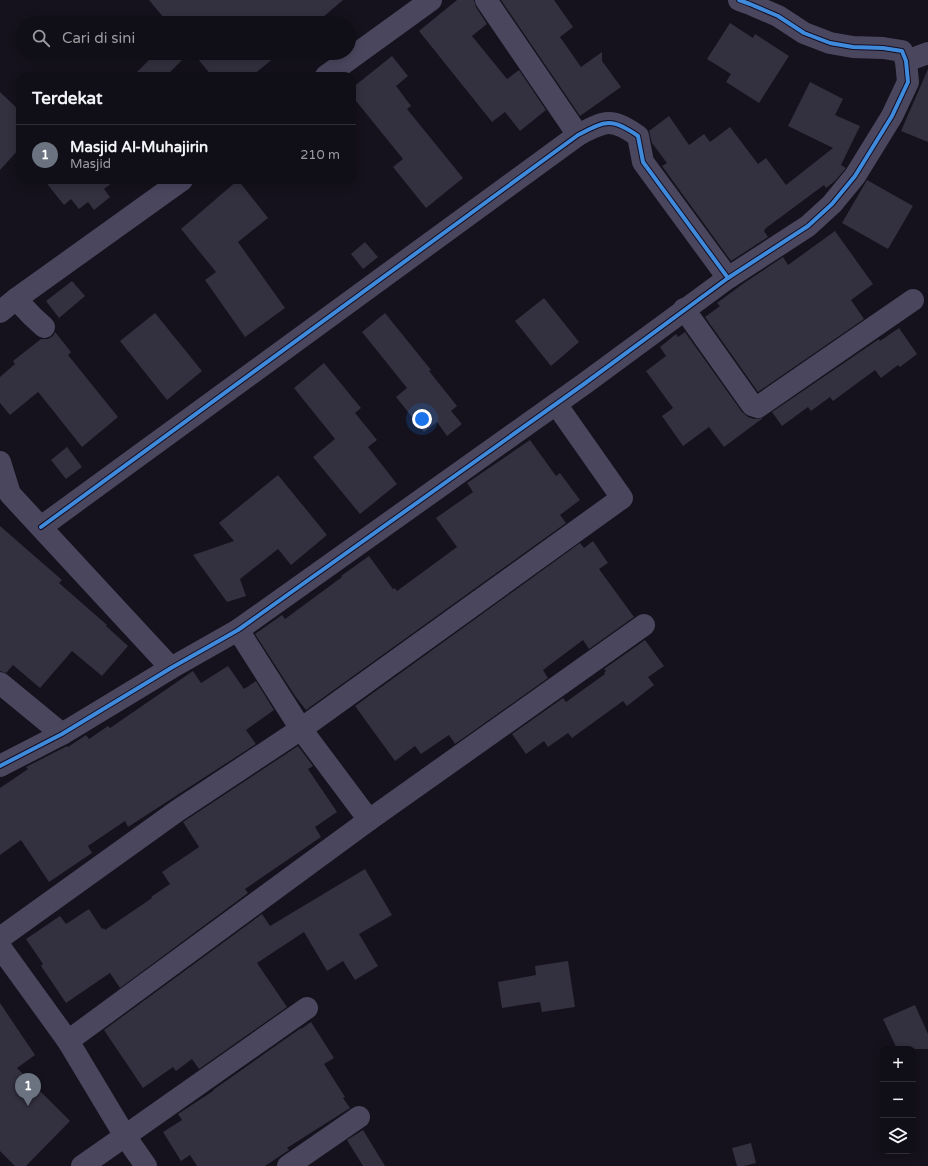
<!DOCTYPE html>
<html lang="id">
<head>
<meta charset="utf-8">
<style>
  body { margin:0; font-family:"Varela Round",sans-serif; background:#1e1c23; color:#f1f3f6 }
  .controls { position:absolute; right:12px; bottom:12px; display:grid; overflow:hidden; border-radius:8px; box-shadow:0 2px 10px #0003 }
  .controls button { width:36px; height:36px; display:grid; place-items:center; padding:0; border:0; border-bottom:1px solid #302e35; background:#100e16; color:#f1f3f6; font:20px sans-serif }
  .you { position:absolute; left:422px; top:419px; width:14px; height:14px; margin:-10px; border:3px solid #fff; border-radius:50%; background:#1a73e8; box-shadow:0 0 0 6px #1a73e833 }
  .badge { display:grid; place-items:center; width:26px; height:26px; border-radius:50%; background:#db2777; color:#fff; font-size:13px; font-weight:700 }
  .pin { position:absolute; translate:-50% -33px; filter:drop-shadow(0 1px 2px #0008) }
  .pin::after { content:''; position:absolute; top:21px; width:14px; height:12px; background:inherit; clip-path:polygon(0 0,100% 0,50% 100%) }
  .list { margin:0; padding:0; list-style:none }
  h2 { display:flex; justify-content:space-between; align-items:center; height:52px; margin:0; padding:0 16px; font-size:17px }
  h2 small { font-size:13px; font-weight:400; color:#9c9ca1 }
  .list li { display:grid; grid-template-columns:26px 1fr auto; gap:12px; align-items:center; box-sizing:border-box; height:60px; padding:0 16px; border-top:1px solid #302e35 }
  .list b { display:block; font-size:15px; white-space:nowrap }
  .list p { margin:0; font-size:13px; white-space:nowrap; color:#9c9ca1 }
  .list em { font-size:13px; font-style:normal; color:#9c9ca1 }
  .icon { flex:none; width:22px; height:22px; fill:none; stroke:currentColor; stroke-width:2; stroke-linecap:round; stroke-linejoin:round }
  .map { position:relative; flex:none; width:928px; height:1166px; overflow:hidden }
  .search { position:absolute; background:#100e16; box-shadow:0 2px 10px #0003; left:16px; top:16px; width:340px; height:44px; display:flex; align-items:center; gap:10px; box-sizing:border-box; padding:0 14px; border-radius:22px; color:#9c9ca1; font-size:15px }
  .panel { position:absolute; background:#100e16; box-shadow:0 2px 10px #0003; left:16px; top:72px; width:340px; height:112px; border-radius:12px }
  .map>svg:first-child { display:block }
</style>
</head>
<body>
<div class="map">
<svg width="928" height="1166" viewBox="0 0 928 1166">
  <rect width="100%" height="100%" fill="#15121d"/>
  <!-- building -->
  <g fill="#33303f">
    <path d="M149,0H343L316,23H168Z"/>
    <path d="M457,0H474L476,7L487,24L472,36L507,79L519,70L546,110L520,131L505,112L492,122L419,31Z"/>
    <path d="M501,0H554L573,27L560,37L581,67L602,52V61L621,87L580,116Z"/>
    <path d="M730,23L753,38L755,34L789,56L759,103L726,82L731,74L707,59Z"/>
    <path d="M156,53H189L166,76H133Z"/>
    <path d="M193,53H280L252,76H212Z"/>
    <path d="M392,56L408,76L396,86L411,106L407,109L463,178L426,208L393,167L403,159L352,96V88Z"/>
    <path d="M928,69V142L901,131Z"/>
    <path d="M810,82L843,99L835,115L860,126L841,165L846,168L835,181L826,188L824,185L766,228L764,231L768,237L731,261L662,166L667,163L652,143L649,131L669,116L689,145L704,134L710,142L730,127L758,164L766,158L786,185L833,148L788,126Z"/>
    <path d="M0,92L20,111V148L0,170Z"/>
    <path d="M44,180H116L104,189L110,197L94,210L88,202L79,209L71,199L64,205Z"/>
    <path d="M238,180L268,218L238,242L285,308L245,337L205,280L216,272L181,229Z"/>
    <path d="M867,180L913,206L888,249L842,223Z"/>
    <path d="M835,231L873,284L851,300L864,319L758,392L705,317L720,306L717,303L744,283L783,257L788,265Z"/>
    <path d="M365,242L378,257L363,269L351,254Z"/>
    <path d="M72,281L85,296L59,318L46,301Z"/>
    <path d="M544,298L579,342L551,366L515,321Z"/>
    <path d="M155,313L202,371L167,400L120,341Z"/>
    <path d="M385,313L431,370L429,371L457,406L451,411L462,424L447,436L437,422L424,432L396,397L407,388L362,332Z"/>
    <path d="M899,328L917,354L900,367L898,365L881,378L875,370L833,401L830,397L811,411L808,407L782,426L772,412L879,339L880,341Z"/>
    <path d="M55,332L71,352L68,355L118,417L82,447L39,393L38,392L10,415L0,403V377L15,364L13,361L41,339H48L53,336Z"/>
    <path d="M685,332L742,412L748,417L754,419L763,418L724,447L709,427L683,446L662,416L673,408L646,371L666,356L660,347L676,334L678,337Z"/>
    <path d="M324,363L361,408L355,413L377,440L368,447L397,484L360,514L313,457L335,439L294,388Z"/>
    <path d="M530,440L556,476L560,473L580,500L560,515L566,523L306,710L295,696L255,634L282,615L285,619L342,577L341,576L369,556L393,589L395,588L397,591L457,547L436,518L473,492L467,483Z"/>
    <path d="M67,447L82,467L66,479L51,460Z"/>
    <path d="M278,475L327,535L291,565L278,549L240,579L246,596L227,602L193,555L234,541L219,523Z"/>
    <path d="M0,526L62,580L59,583L107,625L106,626L128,646L102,676L72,651L40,688L13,665L6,673L0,671Z"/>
    <path d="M593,541L608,563L599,569L634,617L589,649L583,640L543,670L548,678L455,744L449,735L421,754L415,746L395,761L355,706L580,543L584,548Z"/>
    <path d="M645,640L664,666L648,677L654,685L627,706L623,701L572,738L568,733L548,747L544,741L526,754L512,734L563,698L566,702L605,674L604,673L606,671L604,669Z"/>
    <path d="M228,666L244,689L256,681L274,710L246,730L256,744L128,827L125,821L88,846L92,853L49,882L21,840L0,855V788L28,769L26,767L67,746L68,747L86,735L89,739L108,726L110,728L193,671L201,683Z"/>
    <path d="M298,746L313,766L308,769L337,812L315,827L321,837L245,889L248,893L120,988L110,973L66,1003L41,966L43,964L26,939L60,916L66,924L89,909L102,929L104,928L105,930L152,898L151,897L170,884L162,872L199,847L183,822Z"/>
    <path d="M365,869L392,915L359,934L378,966L355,980L343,961L327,971L304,932L257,963L287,1007L199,1069L192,1059L176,1071L173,1067L143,1088L104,1030L262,914L270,926Z"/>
    <path d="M568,961L575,1007L542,1012L540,1002L502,1008L498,982L536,975L535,966Z"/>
    <path d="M0,1003L35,1055L17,1068L70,1121L26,1166H15L0,1151Z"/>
    <path d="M915,1005L928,1034V1049H897L883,1019Z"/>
    <path d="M311,1022L334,1058L324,1064L345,1097L343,1098L350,1108L287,1148L289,1150L265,1166H197L190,1155L181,1161L163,1132L182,1120L178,1114L213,1091V1090L301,1028V1029Z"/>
    <path d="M363,1130L385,1166H363L347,1140Z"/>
    <path d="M751,1143L756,1163L744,1166H737L732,1148Z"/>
  </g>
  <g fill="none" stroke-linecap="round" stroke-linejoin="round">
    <!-- street -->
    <g stroke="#4a465e" stroke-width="22">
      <path d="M486,0L578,135"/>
      <path d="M906,61L928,53"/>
      <path d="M326,76L431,0"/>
      <path d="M16,299L182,180"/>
      <path d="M684,309L752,405L758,407L913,300"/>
      <path d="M0,312L16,299L32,316L44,327"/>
      <path d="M0,462L10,494L171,668"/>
      <path d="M41,527L578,135C605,121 611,117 638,136L643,162L728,278"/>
      <path d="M238,630L301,729L369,820"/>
      <path d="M0,683L62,734"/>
      <path d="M0,766L62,734L171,668L238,630L584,384L728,278L808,226L832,204L855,176L892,116L908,82L906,61L902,51L883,48L853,47L830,43L804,33L778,16L750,4L739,0"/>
      <path d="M0,938L177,811L301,729L622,498L556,404"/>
      <path d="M0,947L68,1041L125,1136L82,1166"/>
      <path d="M68,1041L369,820L644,625"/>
      <path d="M146,1166L125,1136L307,1008"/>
      <path d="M288,1166L359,1117"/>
    </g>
    <defs>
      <g id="cycleway">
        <path d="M41,527L578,135C605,121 611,117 638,136L643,162L728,278"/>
        <path d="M0,766L62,734L171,668L238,630L584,384L728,278L808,226L832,204L855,176L892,116L908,82L906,61L902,51L883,48L853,47L830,43L804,33L778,16L750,4L739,0"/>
      </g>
    </defs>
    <!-- cycleway casing -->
    <use href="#cycleway" stroke="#130d22" stroke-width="6"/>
    <!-- cycleway -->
    <use href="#cycleway" stroke="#408adc" stroke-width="4"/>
  </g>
</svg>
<div class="controls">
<button>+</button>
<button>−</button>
<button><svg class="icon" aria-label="layers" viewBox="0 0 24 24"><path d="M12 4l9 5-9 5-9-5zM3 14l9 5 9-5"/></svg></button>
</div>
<div class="you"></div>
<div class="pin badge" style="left:28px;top:1106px;background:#6b7280">1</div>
<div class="search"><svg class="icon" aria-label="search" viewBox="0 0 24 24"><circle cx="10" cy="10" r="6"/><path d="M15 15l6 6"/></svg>Cari di sini</div>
<section class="panel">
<h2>Terdekat<small></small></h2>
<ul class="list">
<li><span class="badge" style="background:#6b7280">1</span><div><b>Masjid Al-Muhajirin</b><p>Masjid</p></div><em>210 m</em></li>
</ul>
</section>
</div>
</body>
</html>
